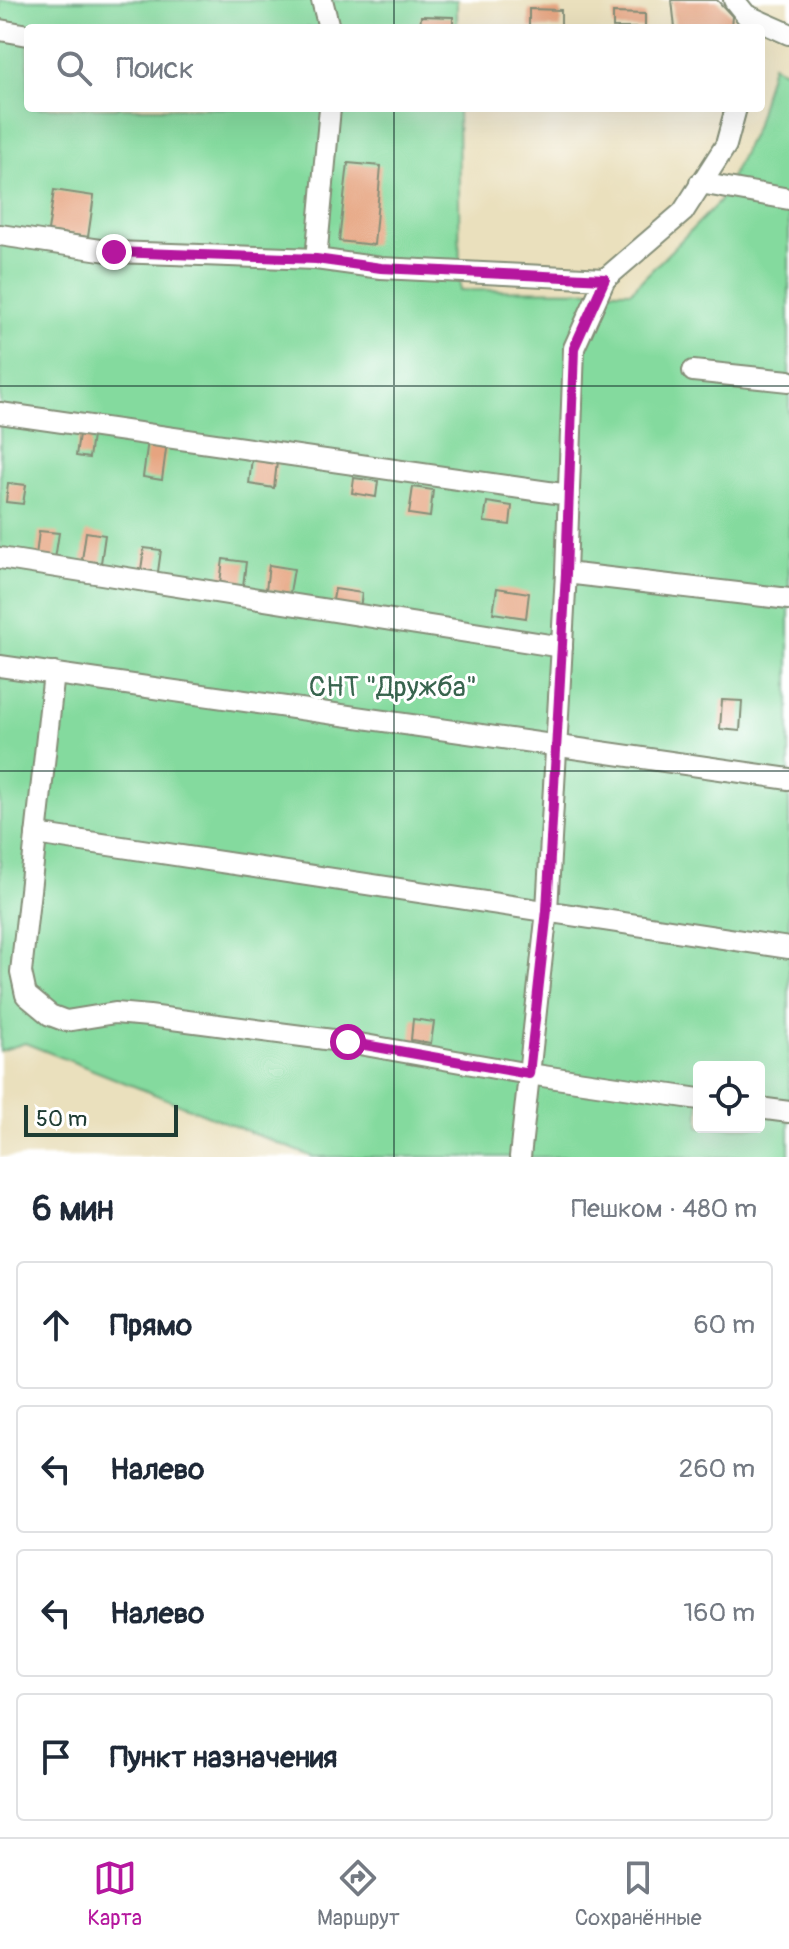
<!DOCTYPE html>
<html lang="ru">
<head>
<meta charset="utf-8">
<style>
  body { margin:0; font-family:Pangolin,sans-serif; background:#f2f2f3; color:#1f2937 }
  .controls { position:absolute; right:24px; bottom:24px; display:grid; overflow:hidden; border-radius:8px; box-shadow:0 8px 32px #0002 }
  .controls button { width:72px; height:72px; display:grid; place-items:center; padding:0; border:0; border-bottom:2px solid #e0e1e3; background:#fff; color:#1f2937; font:40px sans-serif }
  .scale { position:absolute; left:24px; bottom:20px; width:154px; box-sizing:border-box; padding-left:8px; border:4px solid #1f3d34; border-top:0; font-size:22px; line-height:28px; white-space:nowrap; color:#1f3d34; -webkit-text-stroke:6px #fff; paint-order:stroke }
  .stop { position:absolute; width:24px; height:24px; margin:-18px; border:6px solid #b5179e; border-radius:50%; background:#fff }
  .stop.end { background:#b5179e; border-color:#fff; box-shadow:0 2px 8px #0008 }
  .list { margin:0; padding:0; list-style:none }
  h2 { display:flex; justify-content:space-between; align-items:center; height:104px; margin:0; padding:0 32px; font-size:34px }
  h2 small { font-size:26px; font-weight:400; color:#747a83 }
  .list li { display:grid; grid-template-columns:52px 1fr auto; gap:24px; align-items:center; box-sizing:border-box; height:128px; margin:0 16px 16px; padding:0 16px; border:2px solid #e0e1e3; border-radius:8px }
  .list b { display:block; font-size:30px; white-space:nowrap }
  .list em { font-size:26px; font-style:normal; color:#747a83 }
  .icon { flex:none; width:44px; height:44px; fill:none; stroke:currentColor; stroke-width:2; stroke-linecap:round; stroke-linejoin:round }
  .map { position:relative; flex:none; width:789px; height:1157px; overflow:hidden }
  .search { position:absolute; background:#fff; box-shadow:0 8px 32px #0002; left:24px; right:24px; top:24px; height:88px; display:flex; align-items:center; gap:20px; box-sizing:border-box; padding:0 28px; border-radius:8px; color:#747a83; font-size:30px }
  .sheet { height:680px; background:#fff }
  nav { display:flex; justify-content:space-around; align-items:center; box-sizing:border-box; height:112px; border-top:2px solid #e0e1e3; background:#fff; font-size:22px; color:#747a83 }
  nav a { display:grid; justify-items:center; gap:4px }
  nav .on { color:#b5179e }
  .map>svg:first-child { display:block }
</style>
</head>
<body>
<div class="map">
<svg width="789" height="1157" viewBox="0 0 789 1157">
  <rect width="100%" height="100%" fill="#fff"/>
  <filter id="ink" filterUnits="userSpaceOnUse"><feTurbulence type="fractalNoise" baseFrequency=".0125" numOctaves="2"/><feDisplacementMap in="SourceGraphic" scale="16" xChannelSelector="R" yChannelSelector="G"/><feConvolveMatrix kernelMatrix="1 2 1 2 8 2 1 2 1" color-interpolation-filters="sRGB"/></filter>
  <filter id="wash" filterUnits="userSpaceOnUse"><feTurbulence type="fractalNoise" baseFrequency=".006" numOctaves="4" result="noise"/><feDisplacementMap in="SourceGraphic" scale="32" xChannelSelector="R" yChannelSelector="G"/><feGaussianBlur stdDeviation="1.8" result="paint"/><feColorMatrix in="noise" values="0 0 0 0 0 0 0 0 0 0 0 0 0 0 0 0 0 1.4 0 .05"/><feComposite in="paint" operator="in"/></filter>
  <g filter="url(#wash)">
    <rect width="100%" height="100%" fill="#eae0bd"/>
    <!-- green -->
    <path fill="#84da9e" stroke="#528c69" stroke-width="2" fill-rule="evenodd" d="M0,0H457V28H28V108H458L460,290L631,291L719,202L755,128L772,65L789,73V1157H313L25,1043L0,1051ZM699,1067H759V1127H699Z"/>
    <g id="blocks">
      <!-- building -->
      <g fill="#e6a480">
        <path d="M672,0H717L732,16L731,28H675Z"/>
        <path d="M529,9L561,10V28H529Z"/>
        <path d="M613,13L645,14V28H613Z"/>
        <path d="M421,16L453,17V28H420Z"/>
        <path d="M348,163L381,166L374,245L339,241Z"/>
        <path d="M54,190L94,196L88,237L48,231Z"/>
        <path d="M79,434L92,436L89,458L76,456Z"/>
        <path d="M148,440L167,442L162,480L143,477Z"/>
        <path d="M252,458L277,462L274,488L249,484Z"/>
        <path d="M354,478L378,481L376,497L352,493Z"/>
        <path d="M8,483L26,485L23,504L6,502Z"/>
        <path d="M413,487L433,490L430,517L409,514Z"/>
        <path d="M487,502L512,506L510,525L484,522Z"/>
        <path d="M39,531L59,533L55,559L36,556Z"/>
        <path d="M86,532L105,535L101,563L82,560Z"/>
        <path d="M144,548L161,550L158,572L141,570Z"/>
        <path d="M223,559L246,562L243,586L220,583Z"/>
        <path d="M269,565L294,569L290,593L266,590Z"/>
        <path d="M497,588L529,593L526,618L493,613Z"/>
        <path d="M335,589L362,593L360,609L332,605Z"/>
        <path d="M722,700L742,701L740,731L720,729Z"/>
        <path d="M413,1019L434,1022L431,1043L411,1040Z"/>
      </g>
    </g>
  </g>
  <g filter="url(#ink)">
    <use href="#blocks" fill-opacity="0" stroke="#848e78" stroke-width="2"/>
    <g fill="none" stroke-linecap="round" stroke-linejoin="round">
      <defs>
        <g id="minor">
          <path d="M322,0L329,28"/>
          <path d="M734,0L746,15L789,34"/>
          <path d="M0,30L28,35"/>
          <path d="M700,183L789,199"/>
          <path d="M0,235L114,252L316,259L381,268L605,279L683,212L726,145L736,108"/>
          <path d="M316,259L330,108"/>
          <path d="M693,371L789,381"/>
          <path d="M0,413L569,495"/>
          <path d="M0,558L562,647"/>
          <path d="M566,573L789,599"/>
          <path d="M0,666L789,779"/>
          <path d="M54,673L21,972L26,995L50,1015L66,1021L115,1013L149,1016L348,1042L529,1074L699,1099"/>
          <path d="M36,834L789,948"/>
          <path d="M759,1108L789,1112"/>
          <path d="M520,1157L547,910L566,573L574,348L605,279"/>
        </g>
      </defs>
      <!-- minor casing -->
      <use href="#minor" stroke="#848e78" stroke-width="24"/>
      <!-- minor -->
      <use href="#minor" stroke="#fff" stroke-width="20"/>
    </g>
  </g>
  <g fill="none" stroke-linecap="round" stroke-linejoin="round" filter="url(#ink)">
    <!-- route -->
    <path stroke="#b5179e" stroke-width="10" d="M114,252L316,259L381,268L605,279L574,348L566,573L547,910L529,1074L348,1042"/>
  </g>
  <!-- grid -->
  <path fill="none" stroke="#1f3d34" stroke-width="2" stroke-opacity="0.55" d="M394,0V28M394,108V1157M0,386H789M0,771H789"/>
  <g text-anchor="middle" stroke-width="6" stroke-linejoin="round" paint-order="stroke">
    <!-- park labels -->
    <g font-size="28" fill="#38644e" stroke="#fff">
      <text x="393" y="696">СНТ "Дружба"</text>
    </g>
  </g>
</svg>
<div class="controls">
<button><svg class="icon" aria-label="locate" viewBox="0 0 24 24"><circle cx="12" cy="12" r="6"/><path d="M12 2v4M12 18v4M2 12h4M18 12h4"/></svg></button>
</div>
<div class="scale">50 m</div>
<div class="stop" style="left:348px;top:1042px"></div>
<div class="stop end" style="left:114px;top:252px"></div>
<div class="search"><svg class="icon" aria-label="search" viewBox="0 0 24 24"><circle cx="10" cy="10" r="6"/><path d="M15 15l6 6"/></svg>Поиск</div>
</div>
<section class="sheet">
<h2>6 мин<small>Пешком · 480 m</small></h2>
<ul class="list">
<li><svg class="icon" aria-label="ahead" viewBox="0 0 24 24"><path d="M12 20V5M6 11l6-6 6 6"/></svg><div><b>Прямо</b></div><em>60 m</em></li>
<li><svg class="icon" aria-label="left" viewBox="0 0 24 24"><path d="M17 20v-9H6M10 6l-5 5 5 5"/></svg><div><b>Налево</b></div><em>260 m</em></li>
<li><svg class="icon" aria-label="left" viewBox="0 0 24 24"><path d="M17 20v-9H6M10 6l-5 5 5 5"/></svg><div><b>Налево</b></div><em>160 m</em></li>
<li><svg class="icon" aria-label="arrive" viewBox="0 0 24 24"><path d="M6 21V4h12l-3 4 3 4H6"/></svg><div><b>Пункт назначения</b></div></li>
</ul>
</section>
<nav>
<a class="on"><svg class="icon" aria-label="map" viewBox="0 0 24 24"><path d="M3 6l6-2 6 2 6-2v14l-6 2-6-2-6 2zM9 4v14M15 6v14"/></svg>Карта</a>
<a><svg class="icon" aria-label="directions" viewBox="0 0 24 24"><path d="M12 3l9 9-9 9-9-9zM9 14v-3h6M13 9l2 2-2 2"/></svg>Маршрут</a>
<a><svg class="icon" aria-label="saved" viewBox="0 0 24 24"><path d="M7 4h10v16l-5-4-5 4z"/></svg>Сохранённые</a>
</nav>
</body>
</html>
